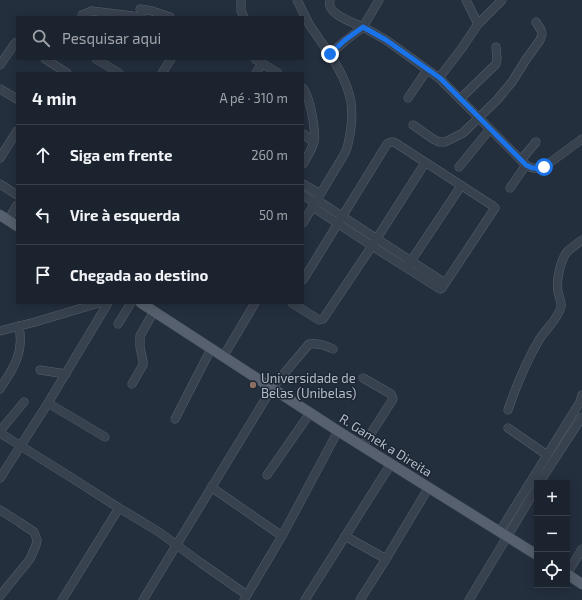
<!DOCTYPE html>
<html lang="pt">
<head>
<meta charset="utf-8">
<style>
  body { margin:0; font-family:"Exo 2",sans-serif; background:#242b36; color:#f1f3f6 }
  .controls { position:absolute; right:12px; bottom:12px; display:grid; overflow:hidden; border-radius:0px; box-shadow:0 2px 10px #0003 }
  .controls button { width:36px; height:36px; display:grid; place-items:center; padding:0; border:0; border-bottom:1px solid #39404a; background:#1b232e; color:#f1f3f6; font:20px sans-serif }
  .stop { position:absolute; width:12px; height:12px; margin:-9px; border:3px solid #1a73e8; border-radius:50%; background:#fff }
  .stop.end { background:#1a73e8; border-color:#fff; box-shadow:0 1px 4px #0008 }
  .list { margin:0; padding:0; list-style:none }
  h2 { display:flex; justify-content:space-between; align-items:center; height:52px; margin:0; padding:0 16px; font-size:17px }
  h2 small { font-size:13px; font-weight:400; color:#a0a4aa }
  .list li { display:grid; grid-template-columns:26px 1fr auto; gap:12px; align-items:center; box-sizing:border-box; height:60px; padding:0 16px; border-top:1px solid #39404a }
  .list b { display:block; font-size:15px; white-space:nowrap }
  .list em { font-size:13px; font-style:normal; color:#a0a4aa }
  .icon { flex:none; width:22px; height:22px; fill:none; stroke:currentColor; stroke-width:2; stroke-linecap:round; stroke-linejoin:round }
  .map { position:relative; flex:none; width:582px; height:600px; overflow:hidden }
  .search { position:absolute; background:#1b232e; box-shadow:0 2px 10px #0003; left:16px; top:16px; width:288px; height:44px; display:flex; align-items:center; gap:10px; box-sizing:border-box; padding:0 14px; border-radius:0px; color:#a0a4aa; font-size:15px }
  .panel { position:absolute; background:#1b232e; box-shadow:0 2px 10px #0003; left:16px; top:72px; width:288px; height:232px; border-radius:0px }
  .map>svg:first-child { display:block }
</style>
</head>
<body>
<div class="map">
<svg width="582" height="600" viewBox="0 0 582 600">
  <rect width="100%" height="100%" fill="#242f3e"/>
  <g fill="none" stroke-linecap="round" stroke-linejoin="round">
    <defs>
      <g id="minor">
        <path d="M241,0V11L244,17"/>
        <path d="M297,0C302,9 306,19 311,27C327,51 346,74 351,102C352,110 352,119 351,127C350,136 349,144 345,153L303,223"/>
        <path d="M330,0C330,2 329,4 330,6C333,16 354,23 363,27L379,0"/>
        <path d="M466,0L478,24"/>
        <path d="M140,9L152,11L170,17"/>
        <path d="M82,15L92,11L141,17"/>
        <path d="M330,54L345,41L363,27L386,40L439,78L526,165C533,169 536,169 544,167L582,139"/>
        <path d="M45,59L67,73"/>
        <path d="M96,59L119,73"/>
        <path d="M255,59L278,73"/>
        <path d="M0,65L15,43L17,42"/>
        <path d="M162,73L171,59"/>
        <path d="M256,73L262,64"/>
        <path d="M439,78L462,48L478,24L502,0"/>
        <path d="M303,88C310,97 316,130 314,141C313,148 307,157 303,164"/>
        <path d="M0,89L17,99"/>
        <path d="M408,98L427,70"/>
        <path d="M460,99L496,64L497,59L496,47"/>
        <path d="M413,125L433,139L439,142H445L463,133L466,130L497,100L512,82L527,58L540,40L542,34L541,30L536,22"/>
        <path d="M303,134L314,142"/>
        <path d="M0,158L17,131"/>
        <path d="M521,160L536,142"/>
        <path d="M459,167L490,129"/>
        <path d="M0,184L17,195"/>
        <path d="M303,184L320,194"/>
        <path d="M510,188L526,165"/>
        <path d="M303,195L315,203"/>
        <path d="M317,200L445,283"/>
        <path d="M8,220L17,205"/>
        <path d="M409,264L461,186"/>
        <path d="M303,280L387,144L391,142H394L493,206L495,208L442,288L440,289L372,246L313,207"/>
        <path d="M292,303L319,320L323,319L372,246L425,163"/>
        <path d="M118,324L131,303"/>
        <path d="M0,331L35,322L99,303"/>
        <path d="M223,357L255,303"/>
        <path d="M40,370L66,374"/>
        <path d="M132,384L143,365V361L140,347V336L154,311"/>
        <path d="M0,389C8,376 19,361 20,345C21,339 20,332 19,326"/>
        <path d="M48,403L105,437"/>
        <path d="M508,410C516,386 526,362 539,340C545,330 558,319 561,307C562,302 559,297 558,292C556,282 560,259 568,251C572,247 577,244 582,240"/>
        <path d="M175,419L211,349"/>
        <path d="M508,428L547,455"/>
        <path d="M0,431L24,402"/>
        <path d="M0,433L64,473L119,508L159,532L201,563L247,595"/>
        <path d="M363,446L393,399L391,394L363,378"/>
        <path d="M267,475L310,413"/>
        <path d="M0,478L48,403L108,303"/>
        <path d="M539,483L582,417"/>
        <path d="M211,487L282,536"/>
        <path d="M0,510L19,522L34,532L37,540L36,545L30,559L0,596"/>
        <path d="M500,531L580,402L582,395"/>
        <path d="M345,536L386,559"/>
        <path d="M567,574L582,549"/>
        <path d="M62,600L119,508"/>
        <path d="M143,600L272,388L309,344C318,343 324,345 333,349"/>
        <path d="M244,600L282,536L338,431"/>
        <path d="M305,600L380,481L391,464"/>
        <path d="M360,600L386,559L429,487"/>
        <path d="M469,600L537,487"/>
      </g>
      <g id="major">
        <path d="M0,215L17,226"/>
        <path d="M141,303L338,431L537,555"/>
        <path d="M567,574L582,584"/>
      </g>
    </defs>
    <!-- minor casing -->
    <use href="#minor" stroke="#565f6c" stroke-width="9"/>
    <!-- major casing -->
    <use href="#major" stroke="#414a57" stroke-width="11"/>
    <!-- minor -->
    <use href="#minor" stroke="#38414e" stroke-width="8"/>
    <!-- major -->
    <use href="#major" stroke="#56606e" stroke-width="10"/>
  </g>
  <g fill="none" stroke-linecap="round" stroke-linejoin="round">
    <!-- route -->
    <path stroke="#1a73e8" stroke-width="5" d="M330,54L345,40L363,27L386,40L440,78L526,165C533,169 536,169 544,167"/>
  </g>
  <!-- markers -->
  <circle fill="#8d6e63" stroke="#1d2633" stroke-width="1.5" cx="253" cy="385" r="4"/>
  <g text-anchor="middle" stroke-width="3" stroke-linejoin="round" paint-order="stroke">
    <!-- poi labels -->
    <g font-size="13" fill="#b4bcc9" stroke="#1d2633" text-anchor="start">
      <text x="261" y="383">Universidade de<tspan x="261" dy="15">Belas (Unibelas)</tspan></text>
    </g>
    <!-- street labels -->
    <g font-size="13" fill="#b4bcc9" stroke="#1d2633">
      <text transform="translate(386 445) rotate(32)" y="5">R. Gamek a Direita</text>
    </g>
  </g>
</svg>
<div class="controls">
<button>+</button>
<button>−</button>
<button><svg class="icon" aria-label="locate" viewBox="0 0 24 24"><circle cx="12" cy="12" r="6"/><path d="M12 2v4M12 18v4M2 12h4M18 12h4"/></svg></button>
</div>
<div class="stop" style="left:544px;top:167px"></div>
<div class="stop end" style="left:330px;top:54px"></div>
<div class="search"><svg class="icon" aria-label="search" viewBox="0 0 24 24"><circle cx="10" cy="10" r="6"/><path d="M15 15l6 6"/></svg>Pesquisar aqui</div>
<section class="panel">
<h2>4 min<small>A pé · 310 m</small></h2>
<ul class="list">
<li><svg class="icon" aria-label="ahead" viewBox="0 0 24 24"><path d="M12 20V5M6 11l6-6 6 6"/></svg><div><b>Siga em frente</b></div><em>260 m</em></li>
<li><svg class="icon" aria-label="left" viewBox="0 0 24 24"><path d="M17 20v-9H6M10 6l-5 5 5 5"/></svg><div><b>Vire à esquerda</b></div><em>50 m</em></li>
<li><svg class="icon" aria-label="arrive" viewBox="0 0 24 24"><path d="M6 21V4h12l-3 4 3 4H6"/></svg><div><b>Chegada ao destino</b></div></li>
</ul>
</section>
</div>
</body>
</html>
